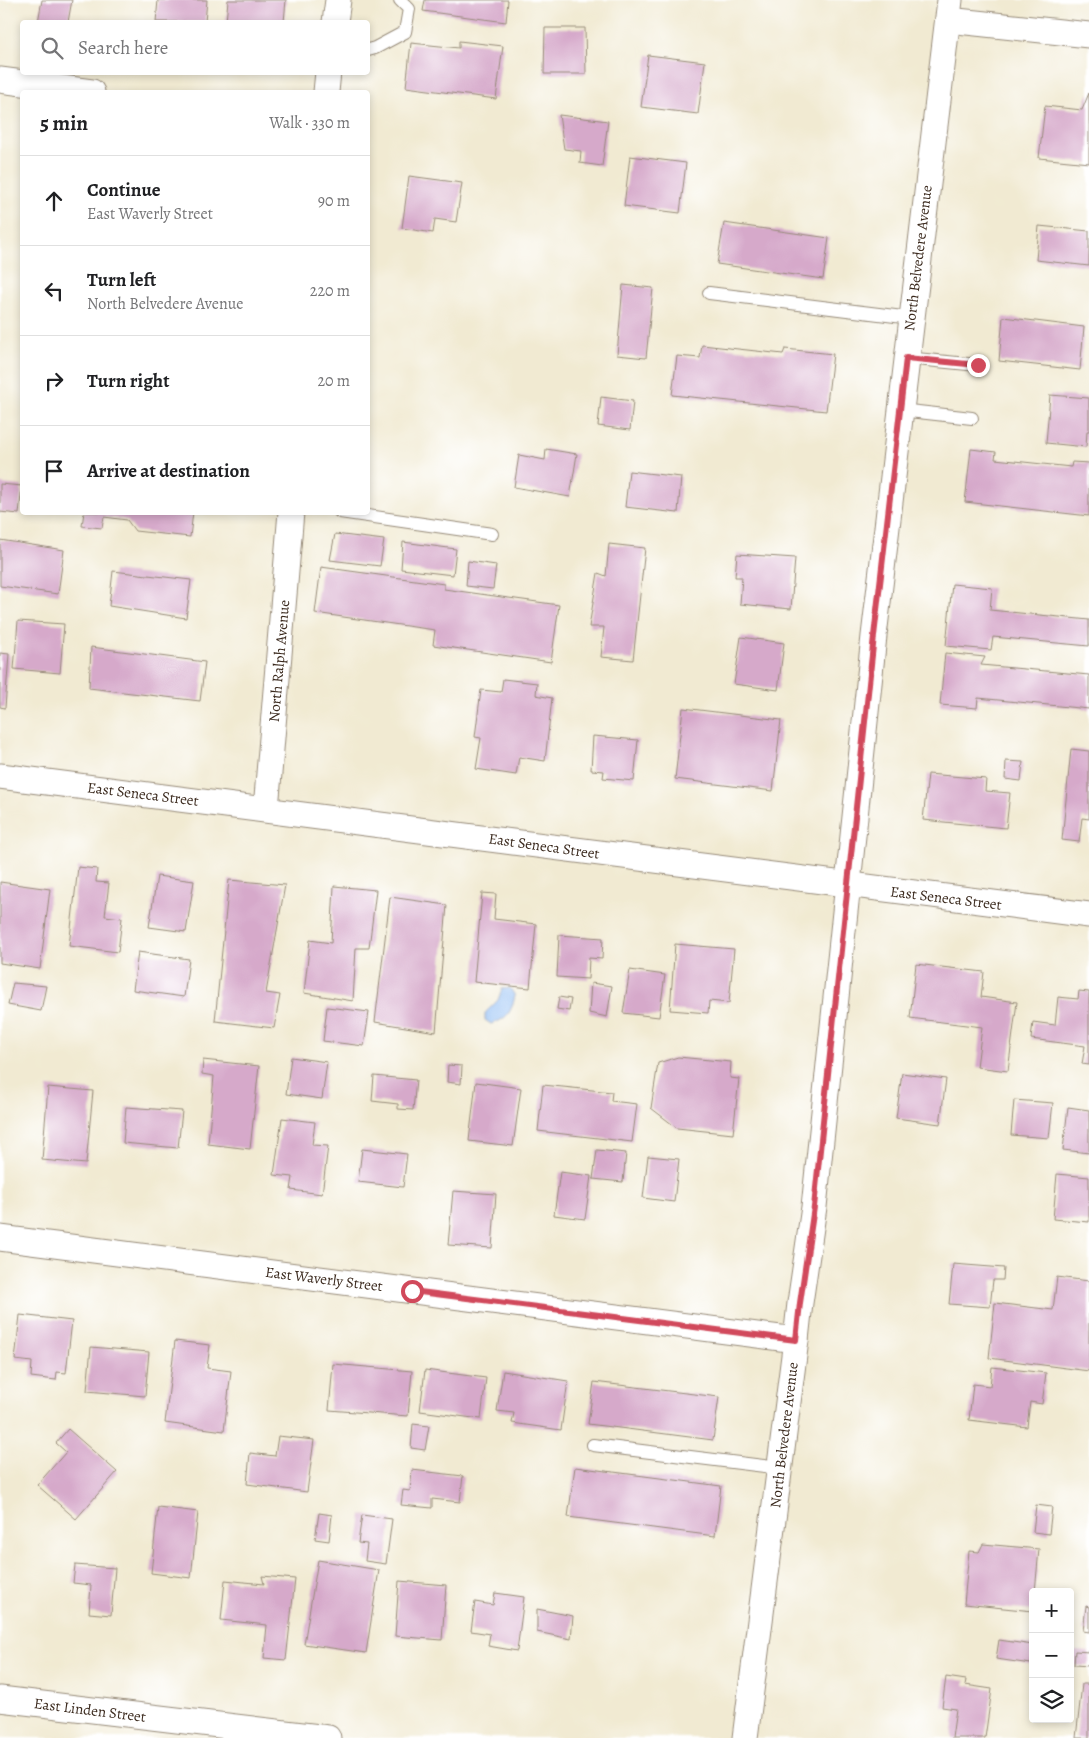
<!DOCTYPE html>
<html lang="en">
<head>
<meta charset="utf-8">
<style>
  body { margin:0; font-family:Alegreya,serif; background:#f6f6f6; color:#202124 }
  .controls { position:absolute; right:15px; bottom:15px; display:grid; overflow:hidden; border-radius:5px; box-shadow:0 2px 8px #0003 }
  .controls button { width:45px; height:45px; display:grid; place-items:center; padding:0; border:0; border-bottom:1px solid #e0e0e0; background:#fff; color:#202124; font:25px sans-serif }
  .stop { position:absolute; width:15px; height:15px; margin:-11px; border:4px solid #d1495b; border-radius:50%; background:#fff }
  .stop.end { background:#d1495b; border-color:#fff; box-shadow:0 1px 5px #0008 }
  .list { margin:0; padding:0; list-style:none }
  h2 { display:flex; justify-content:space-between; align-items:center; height:65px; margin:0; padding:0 20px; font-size:21px }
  h2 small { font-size:16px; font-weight:400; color:#757577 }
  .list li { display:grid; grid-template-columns:32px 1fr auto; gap:15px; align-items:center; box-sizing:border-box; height:90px; padding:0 20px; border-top:1px solid #e0e0e0 }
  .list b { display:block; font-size:19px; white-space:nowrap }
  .list p { margin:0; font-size:16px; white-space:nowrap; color:#757577 }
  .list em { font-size:16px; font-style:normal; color:#757577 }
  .icon { flex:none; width:28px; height:28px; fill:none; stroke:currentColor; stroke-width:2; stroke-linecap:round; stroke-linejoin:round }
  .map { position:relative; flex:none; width:1089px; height:1738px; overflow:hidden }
  .search { position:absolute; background:#fff; box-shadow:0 2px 8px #0003; left:20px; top:20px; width:350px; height:55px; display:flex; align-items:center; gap:12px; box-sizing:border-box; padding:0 18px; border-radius:5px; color:#757577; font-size:19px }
  .panel { position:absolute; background:#fff; box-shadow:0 2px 8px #0003; left:20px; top:90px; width:350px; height:425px; border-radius:5px }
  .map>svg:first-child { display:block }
</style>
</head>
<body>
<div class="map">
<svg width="1089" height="1738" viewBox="0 0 1089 1738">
  <rect width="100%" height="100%" fill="#fff"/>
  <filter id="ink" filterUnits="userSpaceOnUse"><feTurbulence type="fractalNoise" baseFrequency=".02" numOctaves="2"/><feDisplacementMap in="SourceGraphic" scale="10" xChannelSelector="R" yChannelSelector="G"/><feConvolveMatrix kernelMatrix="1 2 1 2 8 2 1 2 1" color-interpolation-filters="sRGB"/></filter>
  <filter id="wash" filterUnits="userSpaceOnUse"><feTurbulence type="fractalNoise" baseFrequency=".0096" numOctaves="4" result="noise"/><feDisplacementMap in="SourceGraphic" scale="20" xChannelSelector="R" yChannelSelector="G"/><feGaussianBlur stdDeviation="1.12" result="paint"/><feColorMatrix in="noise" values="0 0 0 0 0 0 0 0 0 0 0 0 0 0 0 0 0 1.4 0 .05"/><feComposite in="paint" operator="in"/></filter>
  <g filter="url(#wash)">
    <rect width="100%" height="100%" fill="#f1ead2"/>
    <!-- water -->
    <path fill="#87b8f3" stroke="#617188" d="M510,988L515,996C511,1013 507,1019 491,1024L485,1020V1013L498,1000L502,989Z"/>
    <g id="blocks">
      <!-- building -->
      <g fill="#d6a9ca">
        <path d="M42,0H72L68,22H38Z"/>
        <path d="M158,0H207L205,22H156Z"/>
        <path d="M228,0H286L284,22H226Z"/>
        <path d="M425,0H508L506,22L423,11Z"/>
        <path d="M545,28H585L586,74H544Z"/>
        <path d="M459,41L503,46L496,99L406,87L411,43L459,48Z"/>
        <path d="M648,55L705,62L698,114L641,107Z"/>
        <path d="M1089,93V163L1039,158L1045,106L1082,110Z"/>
        <path d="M559,115L608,121L602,166L580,163L581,151L564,149Z"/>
        <path d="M630,156L686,163L680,213L624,206Z"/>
        <path d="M409,176L462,183L456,222L435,219L433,233L402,228Z"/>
        <path d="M724,223L829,238L823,279L717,264Z"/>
        <path d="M1039,226L1089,231V266L1036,260Z"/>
        <path d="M623,285L653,288L646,358L617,355Z"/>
        <path d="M1003,317L1084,327L1080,370L999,361Z"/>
        <path d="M702,345L783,354L785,349L833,354L826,411L672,395L677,356L700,358Z"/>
        <path d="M1050,395L1089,398V431H1087L1086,447L1046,443Z"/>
        <path d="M601,397L633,401L630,430L598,426Z"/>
        <path d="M546,449L577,454L570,497L514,487L519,455L545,460Z"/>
        <path d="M971,449L996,452L995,459L1071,467L1072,462L1089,463V516L965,502Z"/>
        <path d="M629,471L681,477L678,513L625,507Z"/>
        <path d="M0,484L22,486L19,514L0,512Z"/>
        <path d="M84,512H193L190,537L135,531L127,520L104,517L102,528L82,526Z"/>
        <path d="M335,534L384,540L380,566L330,560Z"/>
        <path d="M0,540L64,550L58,594L0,586Z"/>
        <path d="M403,542L456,549L453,575L401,569Z"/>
        <path d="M609,544L645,548L633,660L601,657L604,627H589L598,573L606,576Z"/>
        <path d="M737,554L795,558L791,609L740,604L742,577H735Z"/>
        <path d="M468,561L496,565L493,589L466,586Z"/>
        <path d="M321,567L444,584V589L559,605L551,662L433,645L435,630L315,613Z"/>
        <path d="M113,571L191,580L186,618L109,606Z"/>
        <path d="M952,584L992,588L990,610L1089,620V646L993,637L991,650L946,646Z"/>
        <path d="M18,621L64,624L60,673L14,669Z"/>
        <path d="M741,637L784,643L778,690L734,684Z"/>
        <path d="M91,647L205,662L200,701L89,688Z"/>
        <path d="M0,653L9,654L5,708L0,707Z"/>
        <path d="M945,653L985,657L981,665L1089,675V709L978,698L977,708L940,705Z"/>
        <path d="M503,679L537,683L536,695L552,698L545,761L519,757L516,775L476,769L481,738L475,737L481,690L501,692Z"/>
        <path d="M683,708L781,720L773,791L675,779Z"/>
        <path d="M593,736L638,740L634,781L603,778L604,771L591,770Z"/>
        <path d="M1071,749L1089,751V819L1082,818L1079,842L1062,840Z"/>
        <path d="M1006,761L1023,762L1021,781L1005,779Z"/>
        <path d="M928,774L986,779L985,791L1010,793L1006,828L923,820Z"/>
        <path d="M78,867L97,869L96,882L109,883L105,916L122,918L118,952L69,946Z"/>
        <path d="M157,876L194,881L186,932L149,927Z"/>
        <path d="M229,880L285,885L266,993L280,995L274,1028L215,1021Z"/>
        <path d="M0,882L50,889L40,969L0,963Z"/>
        <path d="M334,886L376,890L369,948H356L353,1001L304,993L310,940L331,943Z"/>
        <path d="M482,893L496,894L494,919L536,924L530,988L474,982Z"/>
        <path d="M390,897L447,905L436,1032L375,1022Z"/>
        <path d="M559,935L603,938L602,959L589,958L588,979L557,977Z"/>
        <path d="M675,944L734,949L729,1003L709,1001L708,1013L670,1010Z"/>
        <path d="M138,952L189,959L184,997L133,990Z"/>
        <path d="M916,964L984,972L981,997L1017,1002L1008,1071L977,1067L982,1027L910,1018Z"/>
        <path d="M630,970L665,975L659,1017L623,1013Z"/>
        <path d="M13,983L46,986L41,1011L8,1005Z"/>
        <path d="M591,983L612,986L607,1017L589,1013Z"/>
        <path d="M1079,991L1089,992V1065L1082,1064L1085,1046L1031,1039L1033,1022L1055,1025L1058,997L1078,999Z"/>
        <path d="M559,997L571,999L569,1011L557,1009Z"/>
        <path d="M327,1007L369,1012L364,1046L323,1041Z"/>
        <path d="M291,1057L327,1062L322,1099L286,1094Z"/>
        <path d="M678,1057L731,1062L730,1078L739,1079L733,1134L677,1128L651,1108L658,1063Z"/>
        <path d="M203,1060L259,1066L250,1149L208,1144L214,1076L202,1074Z"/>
        <path d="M448,1065L462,1066L461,1084L447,1082Z"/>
        <path d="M902,1073L946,1079L940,1124L896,1118Z"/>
        <path d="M374,1076L416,1080L413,1110L398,1109V1104L372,1101Z"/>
        <path d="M476,1082L521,1088L513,1146L469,1141Z"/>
        <path d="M543,1085L612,1092L611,1101L637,1104L632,1142L538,1131Z"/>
        <path d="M48,1087L93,1091L86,1164L42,1160Z"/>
        <path d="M1014,1100L1053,1103L1049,1138L1011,1135Z"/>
        <path d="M126,1107L182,1111L178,1148L123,1143Z"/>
        <path d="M1068,1107L1089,1110V1153L1063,1150Z"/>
        <path d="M282,1118L315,1122L312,1145L328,1146L322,1194L291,1190L293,1177L274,1175Z"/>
        <path d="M362,1149L407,1154L403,1187L358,1182Z"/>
        <path d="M597,1150L626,1153L623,1182L593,1179Z"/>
        <path d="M648,1156L679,1159L674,1202L643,1198Z"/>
        <path d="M560,1172L591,1176L585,1219L554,1215Z"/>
        <path d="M1057,1174L1089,1177V1222L1053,1219Z"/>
        <path d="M453,1191L496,1194L492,1248L448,1245Z"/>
        <path d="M953,1264L1004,1268L1003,1280H993L990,1307L949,1304Z"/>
        <path d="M1057,1277L1089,1281V1371L989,1358L995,1303L1053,1310Z"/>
        <path d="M20,1315L72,1321L66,1373L57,1372L56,1380L31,1377L32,1362L15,1360Z"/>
        <path d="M175,1341L210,1345L207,1368L231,1371L224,1431L165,1423Z"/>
        <path d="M91,1347L149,1352L145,1396L87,1391Z"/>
        <path d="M333,1364L412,1371L408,1416L329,1410Z"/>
        <path d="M992,1367L1046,1373L1042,1404L1030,1402L1027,1427L969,1420L973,1384L990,1386Z"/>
        <path d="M425,1370L486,1378L481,1419L420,1411Z"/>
        <path d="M503,1371L568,1381L561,1430L512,1423L514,1413L497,1411Z"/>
        <path d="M594,1382L719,1397L713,1440L588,1424Z"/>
        <path d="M413,1424L429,1426L425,1450L411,1448Z"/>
        <path d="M68,1429L117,1472L76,1519L37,1485L66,1452L56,1443Z"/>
        <path d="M278,1436L314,1440L307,1492L247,1484L250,1453L275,1456Z"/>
        <path d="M575,1467L721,1486L715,1536L568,1517Z"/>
        <path d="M412,1470L463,1476L460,1502L432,1499V1508L401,1505L403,1490L410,1491Z"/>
        <path d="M1036,1505L1052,1507L1049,1534L1033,1532Z"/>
        <path d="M158,1507L198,1512L191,1578L151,1573Z"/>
        <path d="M319,1513L332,1515L329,1541L315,1539Z"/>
        <path d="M362,1515L392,1519L386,1564L365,1561L367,1544L358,1543Z"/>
        <path d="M983,1544L1039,1549L1035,1592H1033V1611L964,1604L969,1551L979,1552Z"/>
        <path d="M318,1560L379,1570L366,1653L304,1644Z"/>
        <path d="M75,1565L115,1568L111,1615L89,1613L91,1585L73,1583Z"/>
        <path d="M262,1576L295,1579L286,1660L264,1658L267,1625L221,1620L225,1580L264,1584Z"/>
        <path d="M399,1581L446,1585L442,1640L395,1636Z"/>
        <path d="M495,1593L524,1597L517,1651L488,1646L490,1634L471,1631L475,1602L493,1605Z"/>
        <path d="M1086,1606L1089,1607V1632L1083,1631Z"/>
        <path d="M537,1609L573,1616L571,1639L537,1632Z"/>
        <path d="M999,1640L1033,1645L1031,1664L996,1659Z"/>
        <path d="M1075,1651L1089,1652V1666L1074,1665Z"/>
        <path d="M946,1677L966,1680L965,1685L992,1689L985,1738H952L956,1709L942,1707Z"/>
        <path d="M1082,1684H1089V1738H1076Z"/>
      </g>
    </g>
  </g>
  <g filter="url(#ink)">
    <use href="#blocks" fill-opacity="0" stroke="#968a78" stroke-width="1"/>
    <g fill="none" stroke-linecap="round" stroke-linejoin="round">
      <defs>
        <g id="lane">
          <path d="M368,50L375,48L405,32L409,9L400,0"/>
          <path d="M709,293L911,318"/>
          <path d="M906,358L978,365"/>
          <path d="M900,410L972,418"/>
          <path d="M340,512L492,534"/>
          <path d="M593,1445L780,1468"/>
        </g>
        <g id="street">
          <path d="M948,20L1089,35"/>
          <path d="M335,22L338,0"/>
          <path d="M0,80L92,92"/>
          <path d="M326,92L328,72"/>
          <path d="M0,776C363,821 726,872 1089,915"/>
          <path d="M266,809L291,512"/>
          <path d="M0,1238L796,1340"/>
          <path d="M0,1699L328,1738"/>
          <path d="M745,1738L796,1340L800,1303L814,1207L874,636L950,0"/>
        </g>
      </defs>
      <!-- lane casing -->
      <use href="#lane" stroke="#968a78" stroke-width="14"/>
      <!-- street casing -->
      <use href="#street" stroke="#968a78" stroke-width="27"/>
      <!-- lane -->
      <use href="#lane" stroke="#fff" stroke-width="12"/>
      <!-- street -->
      <use href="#street" stroke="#fff" stroke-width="25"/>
    </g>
  </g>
  <g fill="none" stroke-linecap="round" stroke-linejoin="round" filter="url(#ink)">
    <!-- route -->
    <path stroke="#d1495b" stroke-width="6" d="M412,1291L796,1340L800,1303L814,1207L874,636L906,358L978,365"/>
  </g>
  <g text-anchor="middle" stroke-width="5" stroke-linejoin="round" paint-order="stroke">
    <!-- street labels -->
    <g font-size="15" fill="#3b2a1e" stroke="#fff">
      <text transform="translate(918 258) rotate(-83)" y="5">North Belvedere Avenue</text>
      <text transform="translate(279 661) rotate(-85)" y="5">North Ralph Avenue</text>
      <text transform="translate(143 794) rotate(7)" y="5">East Seneca Street</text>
      <text transform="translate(544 846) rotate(8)" y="5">East Seneca Street</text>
      <text transform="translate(946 898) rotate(7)" y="5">East Seneca Street</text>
      <text transform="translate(324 1279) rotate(7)" y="5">East Waverly Street</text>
      <text transform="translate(784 1435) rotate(-83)" y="5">North Belvedere Avenue</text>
      <text transform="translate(90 1710) rotate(7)" y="5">East Linden Street</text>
    </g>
  </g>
</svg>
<div class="controls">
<button>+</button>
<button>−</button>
<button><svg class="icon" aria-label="layers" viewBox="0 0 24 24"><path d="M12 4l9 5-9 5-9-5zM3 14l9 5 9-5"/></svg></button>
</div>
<div class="stop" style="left:412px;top:1291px"></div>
<div class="stop end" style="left:978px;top:365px"></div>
<div class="search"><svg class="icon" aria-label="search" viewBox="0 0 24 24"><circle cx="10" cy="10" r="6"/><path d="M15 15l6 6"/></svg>Search here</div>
<section class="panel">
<h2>5 min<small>Walk · 330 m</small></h2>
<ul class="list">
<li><svg class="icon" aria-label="ahead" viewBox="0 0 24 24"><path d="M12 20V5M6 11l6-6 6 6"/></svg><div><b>Continue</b><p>East Waverly Street</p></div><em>90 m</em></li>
<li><svg class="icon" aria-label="left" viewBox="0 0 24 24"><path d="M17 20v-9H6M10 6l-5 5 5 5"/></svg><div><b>Turn left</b><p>North Belvedere Avenue</p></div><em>220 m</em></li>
<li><svg class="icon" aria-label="right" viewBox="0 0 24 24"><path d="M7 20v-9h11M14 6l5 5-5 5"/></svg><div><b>Turn right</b></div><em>20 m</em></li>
<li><svg class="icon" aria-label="arrive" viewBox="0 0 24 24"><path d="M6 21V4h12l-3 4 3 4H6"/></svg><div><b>Arrive at destination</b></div></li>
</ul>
</section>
</div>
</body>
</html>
